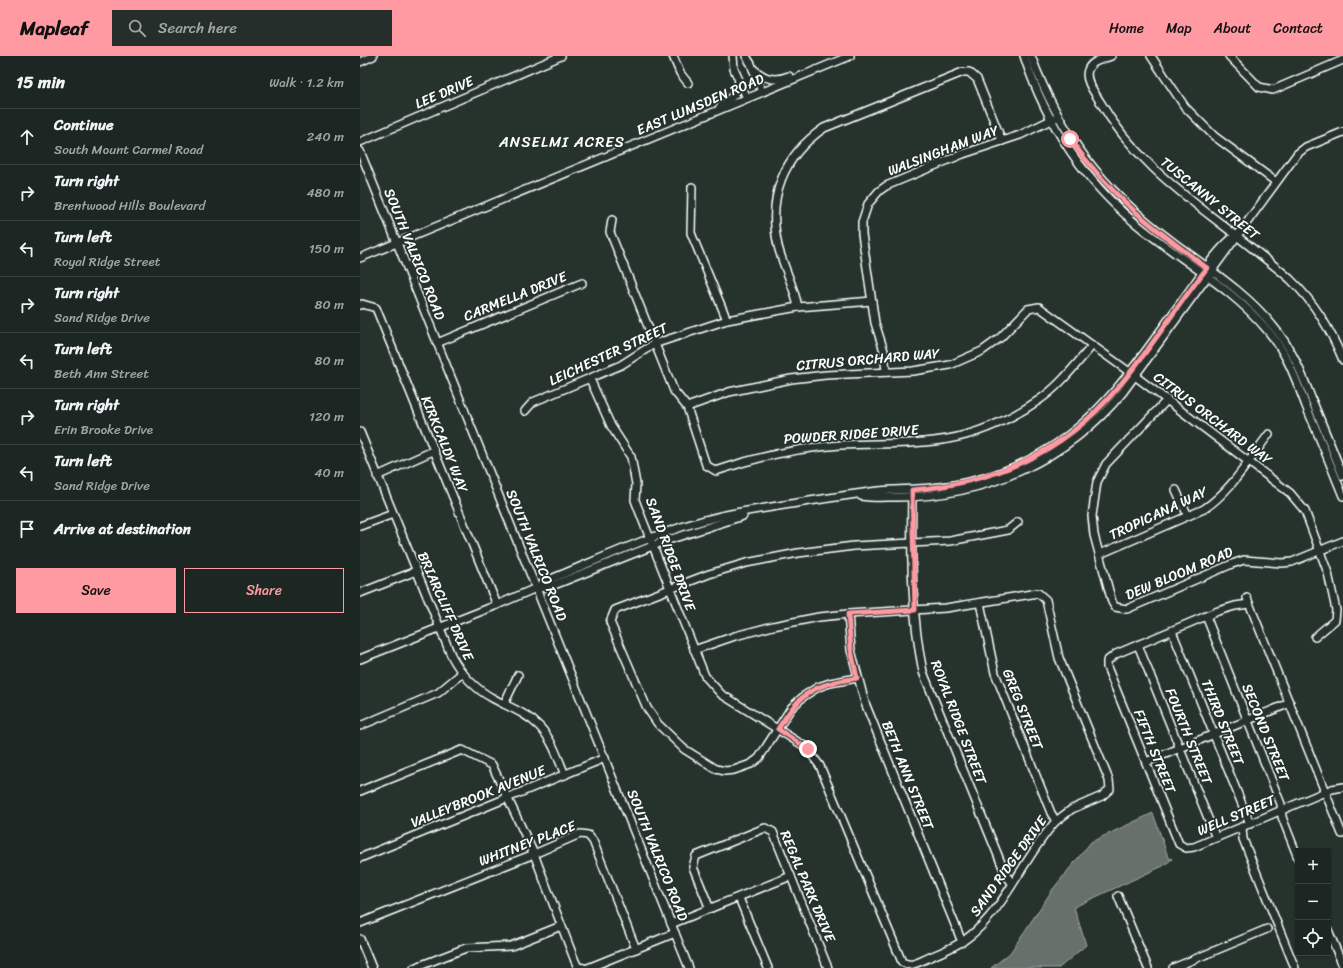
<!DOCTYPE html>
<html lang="en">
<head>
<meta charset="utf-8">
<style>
  body { margin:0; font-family:Sriracha,sans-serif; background:#252e2a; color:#f1f3f6 }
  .controls { position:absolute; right:12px; bottom:12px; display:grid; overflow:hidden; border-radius:0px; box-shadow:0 1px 3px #0004 }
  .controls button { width:36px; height:36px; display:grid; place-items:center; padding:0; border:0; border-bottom:1px solid #3a4340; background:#1c2622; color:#f1f3f6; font:20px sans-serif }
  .stop { position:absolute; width:12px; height:12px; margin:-9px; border:3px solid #ff9aa2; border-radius:50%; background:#fff }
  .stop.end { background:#ff9aa2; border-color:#fff; box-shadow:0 1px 4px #0008 }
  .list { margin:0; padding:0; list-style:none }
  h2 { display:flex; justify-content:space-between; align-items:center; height:52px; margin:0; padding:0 16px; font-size:17px }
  h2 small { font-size:13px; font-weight:400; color:#a0a5a5 }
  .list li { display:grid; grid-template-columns:26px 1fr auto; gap:12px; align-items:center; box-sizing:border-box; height:56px; padding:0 16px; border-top:1px solid #3a4340 }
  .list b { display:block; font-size:15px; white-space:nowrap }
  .list p { margin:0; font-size:13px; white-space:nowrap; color:#a0a5a5 }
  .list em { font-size:13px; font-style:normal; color:#a0a5a5 }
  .actions { display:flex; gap:8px; padding:12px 16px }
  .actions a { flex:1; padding:9px 0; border:1px solid #ff9aa2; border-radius:0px; text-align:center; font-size:14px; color:#ff9aa2 }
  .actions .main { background:#ff9aa2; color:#111 }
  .icon { flex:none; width:22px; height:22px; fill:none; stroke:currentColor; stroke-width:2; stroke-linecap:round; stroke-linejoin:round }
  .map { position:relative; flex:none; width:983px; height:912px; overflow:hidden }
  header { display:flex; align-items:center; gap:24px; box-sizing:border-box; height:56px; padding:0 20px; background:#ff9aa2; color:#111 }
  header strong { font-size:19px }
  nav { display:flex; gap:22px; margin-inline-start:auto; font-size:14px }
  .search { width:280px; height:36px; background:#252e2a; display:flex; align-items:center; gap:10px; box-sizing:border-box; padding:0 14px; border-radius:0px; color:#a0a5a5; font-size:15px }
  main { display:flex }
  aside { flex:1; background:#1c2622 }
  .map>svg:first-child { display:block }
</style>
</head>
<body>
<header>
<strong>Mapleaf</strong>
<div class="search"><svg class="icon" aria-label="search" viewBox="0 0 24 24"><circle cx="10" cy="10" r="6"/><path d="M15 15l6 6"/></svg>Search here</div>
<nav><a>Home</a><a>Map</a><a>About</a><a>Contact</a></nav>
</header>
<main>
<aside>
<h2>15 min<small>Walk · 1.2 km</small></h2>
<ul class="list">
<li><svg class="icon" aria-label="ahead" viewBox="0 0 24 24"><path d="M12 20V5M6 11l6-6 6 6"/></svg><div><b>Continue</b><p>South Mount Carmel Road</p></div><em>240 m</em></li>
<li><svg class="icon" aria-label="right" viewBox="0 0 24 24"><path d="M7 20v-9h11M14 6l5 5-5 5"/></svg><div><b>Turn right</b><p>Brentwood Hills Boulevard</p></div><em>480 m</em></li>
<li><svg class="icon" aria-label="left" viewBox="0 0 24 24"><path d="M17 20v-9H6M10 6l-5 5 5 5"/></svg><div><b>Turn left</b><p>Royal Ridge Street</p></div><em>150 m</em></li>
<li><svg class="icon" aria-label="right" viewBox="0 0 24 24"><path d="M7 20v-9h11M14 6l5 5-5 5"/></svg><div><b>Turn right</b><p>Sand Ridge Drive</p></div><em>80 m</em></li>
<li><svg class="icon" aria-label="left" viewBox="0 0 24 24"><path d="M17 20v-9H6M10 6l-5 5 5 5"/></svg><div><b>Turn left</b><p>Beth Ann Street</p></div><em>80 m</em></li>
<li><svg class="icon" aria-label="right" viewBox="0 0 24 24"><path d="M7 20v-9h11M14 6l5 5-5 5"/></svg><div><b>Turn right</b><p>Erin Brooke Drive</p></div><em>120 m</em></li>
<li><svg class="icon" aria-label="left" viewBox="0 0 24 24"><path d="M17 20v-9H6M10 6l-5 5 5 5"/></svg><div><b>Turn left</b><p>Sand Ridge Drive</p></div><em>40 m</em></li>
<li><svg class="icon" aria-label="arrive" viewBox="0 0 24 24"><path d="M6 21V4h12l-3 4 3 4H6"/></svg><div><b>Arrive at destination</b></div></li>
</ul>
<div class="actions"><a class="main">Save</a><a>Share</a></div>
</aside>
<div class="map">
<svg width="983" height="912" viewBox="0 0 983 912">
  <rect width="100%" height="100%" fill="#26332d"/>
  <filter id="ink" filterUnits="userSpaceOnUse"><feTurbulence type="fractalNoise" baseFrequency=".025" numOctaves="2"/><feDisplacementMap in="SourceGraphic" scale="8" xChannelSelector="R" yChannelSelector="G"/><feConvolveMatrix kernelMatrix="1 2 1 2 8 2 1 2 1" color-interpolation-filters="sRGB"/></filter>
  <g filter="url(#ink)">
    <!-- water -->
    <path fill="#67706c" stroke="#a4a9a7" d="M793,757L808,801L812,803L803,810L714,851L726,889L699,912H631L650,897L693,833L731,786Z"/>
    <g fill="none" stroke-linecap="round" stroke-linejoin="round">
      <defs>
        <g id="minor">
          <path d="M313,0L320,17L328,27"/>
          <path d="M373,0L374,13L387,42"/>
          <path d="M386,0L391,8L402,36"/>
          <path d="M664,0C686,68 727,130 784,174C826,207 874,234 908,275C927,297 936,324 946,350C959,380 971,410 983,440"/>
          <path d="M671,0C700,78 742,133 809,183C844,210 885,235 913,270C932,292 942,318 952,344C963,370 973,395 983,420"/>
          <path d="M751,0C743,3 731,5 728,14C724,23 734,36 739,44C778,112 838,148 897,196C908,205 920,214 930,223C955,247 970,273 983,304"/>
          <path d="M791,0L825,51L854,80L916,126"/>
          <path d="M869,0L899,31L913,34L983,4"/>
          <path d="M0,6L13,0"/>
          <path d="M393,13C406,23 414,26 429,20"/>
          <path d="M360,51L375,38L379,25"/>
          <path d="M0,86L201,0"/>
          <path d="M0,95L329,912"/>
          <path d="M332,131L331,177L367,264"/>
          <path d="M252,164L250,176L314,335L327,351L346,409L356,415C396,401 437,392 480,389C511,387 543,389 574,385C612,381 648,365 679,344C700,330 716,308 732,290"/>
          <path d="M0,202L490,0"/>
          <path d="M0,249L2,248L16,252L137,549"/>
          <path d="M438,251C434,230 423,210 418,190C407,141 423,100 464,72L603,16H609L617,23L642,85"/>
          <path d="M77,287L222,227"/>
          <path d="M526,316L524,295L515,267L502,178V166L508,148L519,135L526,130L603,98L660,79L695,62"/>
          <path d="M230,323L251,370L271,401L276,428L275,444L283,465L345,620L361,638L446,691L460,710L542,906C551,912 561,905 570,901C582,896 595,891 606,883C645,855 664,800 696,765L712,753L742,740L750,733L749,724L699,602L686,544L678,537L586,552L488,558L459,561L413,570L375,580L334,594"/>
          <path d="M807,344L746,408L737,426L732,460L734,479L752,546L755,551L767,553L872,508L884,504L922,507L932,506L983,485"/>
          <path d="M327,351L369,336L431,323L466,319L553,315L590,309L622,295L640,282L668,253L679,251L775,320L930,437L945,455L968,517L976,554L975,564L955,581"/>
          <path d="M165,355L173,346L261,309L294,288L367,264L438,251L512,245"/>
          <path d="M0,376L91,599C101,618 115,633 134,643C149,651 166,657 179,670C192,683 198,702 205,719"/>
          <path d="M17,420L73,395"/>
          <path d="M816,434L828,460"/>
          <path d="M552,436C551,496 551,557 563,616L646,819L652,827"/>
          <path d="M501,440C513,442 525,441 537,441C625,441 707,404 763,336L937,98L946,91L983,76"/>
          <path d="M0,470L33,458"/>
          <path d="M740,498L844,453C871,435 889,404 909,378"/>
          <path d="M177,532L189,531L305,485L383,460"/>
          <path d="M0,537L56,515"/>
          <path d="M887,542L982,778"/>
          <path d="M620,547L635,617L691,757L696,765"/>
          <path d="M889,548L875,550L858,555L756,598L747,605V611L819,788L826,792L834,791L972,733L983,731"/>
          <path d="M488,558L491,594L505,647L602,886"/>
          <path d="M846,560L921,748L922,761L938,802"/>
          <path d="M812,575L890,768"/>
          <path d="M778,589L856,782"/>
          <path d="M0,603L137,549L176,532L186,525C248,500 315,467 381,456C424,449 467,442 510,436C530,433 551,434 571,432C612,428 654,415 690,392C749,355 786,294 827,238C840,220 858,192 876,179"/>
          <path d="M497,622L470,627L458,631L444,640L431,652L399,702L391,708L374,714L365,715L356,713L324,693L298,668L287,652L250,566L255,554L349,518L386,507L438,497L494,490L590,485L648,474L658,466"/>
          <path d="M144,648L158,619"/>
          <path d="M0,670L78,637L102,617"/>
          <path d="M786,706L930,647"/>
          <path d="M0,735L102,694L132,709L174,798L215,905L218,911L224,912"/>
          <path d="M882,771L883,783L935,912"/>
          <path d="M0,802L245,702"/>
          <path d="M758,840L788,912"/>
          <path d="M379,842L408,912"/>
          <path d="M350,853L333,811L336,800L405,772L413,776L468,912"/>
          <path d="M0,867L174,798L220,778L228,779L233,785L276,893"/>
          <path d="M311,868L431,820"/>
          <path d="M968,874L983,910"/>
          <path d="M0,883L12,912"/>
          <path d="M54,912L106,892L151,890L201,870"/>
          <path d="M228,912L315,877"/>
          <path d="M813,912L907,873"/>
        </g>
      </defs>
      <!-- minor casing -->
      <use href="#minor" stroke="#fff" stroke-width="10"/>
      <!-- minor -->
      <use href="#minor" stroke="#26332d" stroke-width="7"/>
    </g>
  </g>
  <g fill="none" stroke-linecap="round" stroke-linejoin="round" filter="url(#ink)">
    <!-- route -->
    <path stroke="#ff9aa2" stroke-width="5" d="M448,693L418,673C442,635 453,629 497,622L491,594L488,558L555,554L552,434C626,428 694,401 746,345C783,305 813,255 847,212C792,171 750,140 710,83"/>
  </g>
  <g text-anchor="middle" stroke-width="3.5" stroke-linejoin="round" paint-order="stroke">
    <!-- street labels -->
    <g font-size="14" fill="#fff" stroke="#26332d">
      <text transform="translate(84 36) rotate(-23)" y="5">LEE DRIVE</text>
      <text transform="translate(340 48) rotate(-23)" y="5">EAST LUMSDEN ROAD</text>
      <text transform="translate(583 94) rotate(-21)" y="5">WALSINGHAM WAY</text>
      <text transform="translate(850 142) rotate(39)" y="5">TUSCANNY STREET</text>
      <text transform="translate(55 198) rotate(68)" y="5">SOUTH VALRICO ROAD</text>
      <text transform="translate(155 240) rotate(-22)" y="5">CARMELLA DRIVE</text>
      <text transform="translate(248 298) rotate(-25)" y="5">LEICHESTER STREET</text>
      <text transform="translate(508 303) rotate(-5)" y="5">CITRUS ORCHARD WAY</text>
      <text transform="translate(853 362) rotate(37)" y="5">CITRUS ORCHARD WAY</text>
      <text transform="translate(491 378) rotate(-4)" y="5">POWDER RIDGE DRIVE</text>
      <text transform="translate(85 388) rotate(68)" y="5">KIRKCALDY WAY</text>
      <text transform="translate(798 457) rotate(-25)" y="5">TROPICANA WAY</text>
      <text transform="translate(311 498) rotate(70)" y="5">SAND RIDGE DRIVE</text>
      <text transform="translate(177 499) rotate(68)" y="5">SOUTH VALRICO ROAD</text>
      <text transform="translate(819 517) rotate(-23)" y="5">DEW BLOOM ROAD</text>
      <text transform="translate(86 550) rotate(66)" y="5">BRIARCLIFF DRIVE</text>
      <text transform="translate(663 653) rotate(68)" y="5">GREG STREET</text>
      <text transform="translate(599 666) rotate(69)" y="5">ROYAL RIDGE STREET</text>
      <text transform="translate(863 666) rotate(68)" y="5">THIRD STREET</text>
      <text transform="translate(906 676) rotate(68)" y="5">SECOND STREET</text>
      <text transform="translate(829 680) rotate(68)" y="5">FOURTH STREET</text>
      <text transform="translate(795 695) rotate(68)" y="5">FIFTH STREET</text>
      <text transform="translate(548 719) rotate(68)" y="5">BETH ANN STREET</text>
      <text transform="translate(118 740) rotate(-22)" y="5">VALLEYBROOK AVENUE</text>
      <text transform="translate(876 759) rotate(-23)" y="5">WELL STREET</text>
      <text transform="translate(167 787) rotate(-21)" y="5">WHITNEY PLACE</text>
      <text transform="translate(298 799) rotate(68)" y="5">SOUTH VALRICO ROAD</text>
      <text transform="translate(648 810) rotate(-54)" y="5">SAND RIDGE DRIVE</text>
      <text transform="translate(448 830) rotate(67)" y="5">REGAL PARK DRIVE</text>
    </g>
    <!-- neighbourhood labels -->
    <g font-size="15" letter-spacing="1" fill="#fff" stroke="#26332d">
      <text x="202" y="91">ANSELMI ACRES</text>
    </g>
  </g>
</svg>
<div class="controls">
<button>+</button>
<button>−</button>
<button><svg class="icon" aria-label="locate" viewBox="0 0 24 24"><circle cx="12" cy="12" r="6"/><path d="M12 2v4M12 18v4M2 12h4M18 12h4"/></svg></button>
</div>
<div class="stop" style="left:710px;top:83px"></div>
<div class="stop end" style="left:448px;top:693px"></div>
</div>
</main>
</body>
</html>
